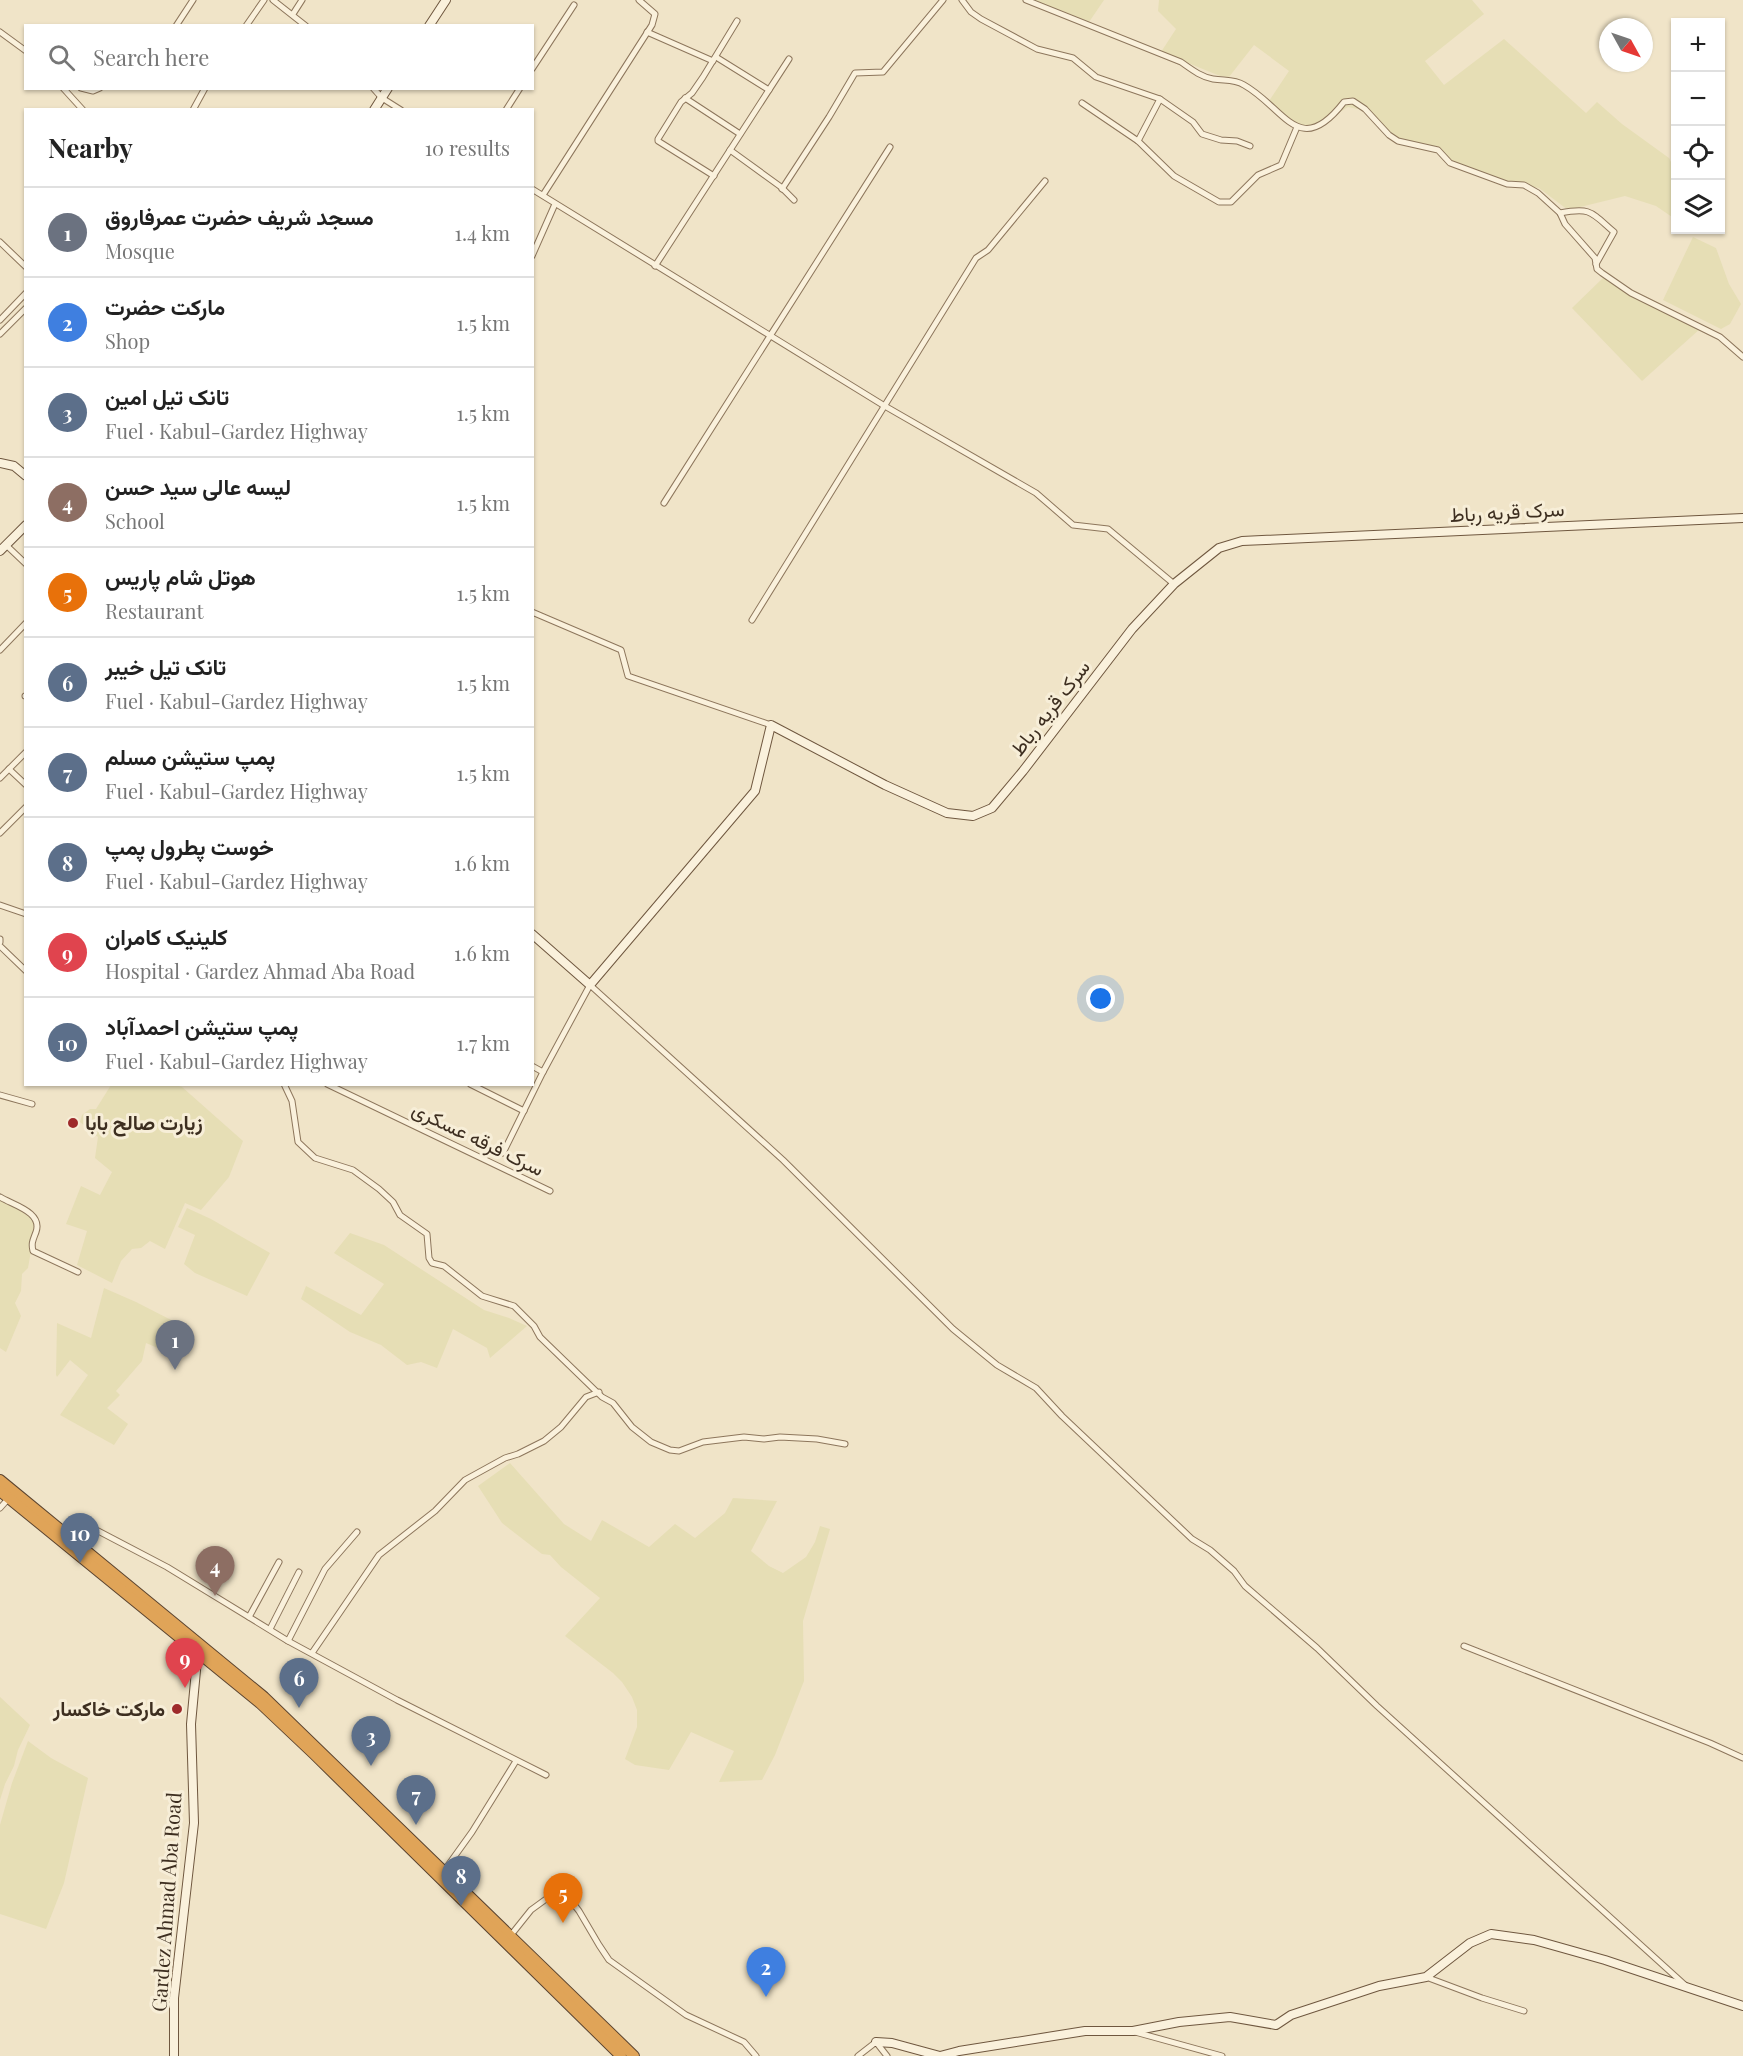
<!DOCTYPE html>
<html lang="en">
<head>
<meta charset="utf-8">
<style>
  body { margin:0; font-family:"Playfair Display",Vazirmatn,serif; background:#f2f2f2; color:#222 }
  .controls { position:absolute; right:18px; top:18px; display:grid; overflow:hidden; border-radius:0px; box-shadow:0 2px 4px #0004 }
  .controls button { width:54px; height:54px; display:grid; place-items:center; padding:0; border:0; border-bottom:2px solid #e0e0e0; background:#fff; color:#222; font:30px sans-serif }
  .compass { position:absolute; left:1599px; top:18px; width:54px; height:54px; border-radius:50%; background:#fff; box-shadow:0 2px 4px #0004; rotate:130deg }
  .you { position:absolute; left:1101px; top:999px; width:21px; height:21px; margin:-15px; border:4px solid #fff; border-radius:50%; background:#1a73e8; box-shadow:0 0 0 9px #1a73e833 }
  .badge { display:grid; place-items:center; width:39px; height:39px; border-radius:50%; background:#0f766e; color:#fff; font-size:20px; font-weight:700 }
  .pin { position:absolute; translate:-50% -50px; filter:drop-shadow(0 2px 3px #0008) }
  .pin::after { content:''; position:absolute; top:32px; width:21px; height:18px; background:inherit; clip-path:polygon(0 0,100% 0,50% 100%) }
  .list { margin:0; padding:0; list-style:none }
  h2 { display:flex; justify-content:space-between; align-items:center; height:78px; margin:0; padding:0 24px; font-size:26px }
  h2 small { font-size:20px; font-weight:400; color:#767676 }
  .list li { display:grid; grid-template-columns:39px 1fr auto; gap:18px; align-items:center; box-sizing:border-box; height:90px; padding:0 24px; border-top:2px solid #e0e0e0 }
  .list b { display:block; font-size:22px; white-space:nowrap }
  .list p { margin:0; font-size:20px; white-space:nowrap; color:#767676 }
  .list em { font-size:20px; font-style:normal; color:#767676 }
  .icon { flex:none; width:33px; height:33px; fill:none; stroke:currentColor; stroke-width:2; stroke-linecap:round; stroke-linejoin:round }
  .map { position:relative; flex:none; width:1743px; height:2056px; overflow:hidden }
  .search { position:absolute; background:#fff; box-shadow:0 2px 4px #0004; left:24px; top:24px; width:510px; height:66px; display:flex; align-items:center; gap:15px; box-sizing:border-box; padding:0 21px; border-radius:0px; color:#767676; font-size:22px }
  .panel { position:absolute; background:#fff; box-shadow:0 2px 4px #0004; left:24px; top:108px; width:510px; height:978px; border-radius:0px }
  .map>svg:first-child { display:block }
</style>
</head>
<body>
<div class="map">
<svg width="1743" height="2056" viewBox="0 0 1743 2056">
  <rect width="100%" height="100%" fill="#f0e4c8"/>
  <!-- farmland -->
  <g fill="#e6deb5">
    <path d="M1029,0H1104L1089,22L1057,9Z"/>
    <path d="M1159,0H1472L1484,14L1425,61L1444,85L1504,39L1586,113L1597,102L1622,124L1669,158L1675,170V219L1656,206L1625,196L1568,210L1539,188L1510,183L1450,162L1435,147L1403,141L1395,137L1363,108L1357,109L1348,107L1315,128L1291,122L1267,104L1289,71L1254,45L1229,77L1220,76L1161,52L1176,29L1158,11Z"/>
    <path d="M1693,237L1716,248L1729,284L1741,304L1730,324L1721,329L1663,300Z"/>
    <path d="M1603,278L1645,296L1701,328L1642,381L1572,308Z"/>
    <path d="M176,1085L182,1087L243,1141L229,1177L201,1210L185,1203L165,1249L150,1241L141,1248L132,1249L121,1261L112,1283L77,1265L87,1231L66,1224L81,1186L100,1195L112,1172L95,1158L98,1137L80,1122L82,1115L90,1109H96L111,1085Z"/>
    <path d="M0,1196L36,1222L28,1268L22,1274L21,1291L15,1303L21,1316L6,1352L0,1348Z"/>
    <path d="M187,1208L211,1219L270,1253L247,1296L195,1273L184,1264L195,1235L178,1227Z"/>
    <path d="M350,1233L384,1245L484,1310L509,1318L527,1326L490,1358L487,1348L453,1329L437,1368L421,1362L407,1365L381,1345L350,1332L301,1299L306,1286L361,1315L384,1284L334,1253Z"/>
    <path d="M104,1288L136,1302L175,1322L160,1349L146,1343L142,1361L116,1391L120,1395L107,1408L128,1424L114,1445L60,1415L88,1375L70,1360L57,1377L56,1375L57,1323L91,1338Z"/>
    <path d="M510,1463L564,1524L591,1541L602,1520L649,1547L675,1524L695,1538L725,1513L733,1498L777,1501L751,1551L769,1566L783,1573L806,1557L815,1542L820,1526L830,1529L803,1621L804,1681L775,1755L762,1780L719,1782L734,1751L691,1732L669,1770L635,1765L625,1759L637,1727V1710L632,1697L622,1682L613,1673L565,1636L600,1598L561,1567L550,1555L542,1554L502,1523L478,1486Z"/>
    <path d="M0,1697L30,1725L18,1750L14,1766L5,1784L0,1800Z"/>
    <path d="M28,1741L51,1758L88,1778L64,1883L46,1929L0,1914V1825L12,1783Z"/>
  </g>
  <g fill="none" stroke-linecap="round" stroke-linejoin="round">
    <defs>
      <g id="street">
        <path d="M273,0L306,26"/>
        <path d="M962,0L971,12L981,19L1037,49L1073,58L1096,77L1160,99L1193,122L1202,134L1221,140L1237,141L1250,146"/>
        <path d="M1026,0L1181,62C1191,69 1201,77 1213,79C1225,81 1234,79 1244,85C1285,108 1299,160 1344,102L1353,101L1365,109L1389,135L1398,141L1438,150L1450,163L1507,184L1524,185L1538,193L1560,213L1565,224L1595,258L1597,269L1602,273L1631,293L1720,337L1743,357"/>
        <path d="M293,14L302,0"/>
        <path d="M176,26L193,0"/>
        <path d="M246,26L264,0"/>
        <path d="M0,32L26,51"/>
        <path d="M647,32L713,61"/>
        <path d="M716,57L769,90"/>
        <path d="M532,69L574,5"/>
        <path d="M63,88L83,110"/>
        <path d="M81,88L93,91L100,88"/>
        <path d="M373,88L382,98L401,110"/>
        <path d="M685,98L740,134"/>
        <path d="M1082,103L1138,141L1174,176L1219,202H1231L1258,175L1281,165L1297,127"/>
        <path d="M193,110L205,88"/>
        <path d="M506,110L520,88"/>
        <path d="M1138,141L1160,99"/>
        <path d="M730,150L781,187L794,200"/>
        <path d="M714,176L658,141V139L681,102L692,93L703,77L737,21"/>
        <path d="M532,189L883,405L1036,493L1073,525L1108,529L1174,584"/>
        <path d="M782,189L829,117L855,73L883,72L943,0"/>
        <path d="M543,195L652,25L655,14L639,0"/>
        <path d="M1560,213C1591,207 1591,212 1614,232L1596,264"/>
        <path d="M0,242L26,267"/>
        <path d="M532,256L555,204"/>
        <path d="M655,266L789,59"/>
        <path d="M0,320L26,293"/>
        <path d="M0,334L26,308"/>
        <path d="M664,503L890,147"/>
        <path d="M6,545L26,564"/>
        <path d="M532,612L621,650L628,676L771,725"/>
        <path d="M752,620L976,258L988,250L1045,181"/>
        <path d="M0,650L26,623"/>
        <path d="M25,696H26"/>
        <path d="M9,769L26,785"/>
        <path d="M0,778L26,752"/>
        <path d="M0,833L26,807"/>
        <path d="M0,905L26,914"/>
        <path d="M0,939V942"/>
        <path d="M0,946L26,971"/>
        <path d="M532,1066L543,1072"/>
        <path d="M284,1084L292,1101L298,1142L315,1158L353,1170L379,1189L393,1202L400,1215L427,1234L429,1258L432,1263L444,1266L482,1296L514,1306L534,1326L540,1337L602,1397L613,1403L632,1427L651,1442L670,1450L679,1451L703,1442L744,1437L764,1439L780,1437L817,1439L845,1444"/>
        <path d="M327,1084L550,1191"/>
        <path d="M470,1084L524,1111"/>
        <path d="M0,1095L32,1104"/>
        <path d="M503,1153L543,1072L590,985L783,1160L953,1329L997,1365L1036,1388L1062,1416L1192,1539L1210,1550L1234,1571L1245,1586L1317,1648L1377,1706L1685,1985"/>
        <path d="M0,1197C13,1205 43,1212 36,1232C33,1240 31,1243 33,1251L78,1272"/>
        <path d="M0,1508L9,1498"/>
        <path d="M69,1537L81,1522L167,1567L288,1641L397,1700L546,1775"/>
        <path d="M249,1617L279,1562"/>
        <path d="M270,1629L299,1572"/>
        <path d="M288,1641L325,1569L357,1532"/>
        <path d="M1464,1646L1710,1743L1743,1758"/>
        <path d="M312,1653L379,1555L435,1511L465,1480L505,1458L518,1454L544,1441L561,1427L586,1397L599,1392"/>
        <path d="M444,1871L472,1832L516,1761"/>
        <path d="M511,1935L531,1910L553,1894L569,1898L579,1911L599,1945L609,1960L686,2015L744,2042L756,2056"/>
        <path d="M1426,1977L1482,1998L1524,2011"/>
        <path d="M1135,2032L1222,2056"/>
        <path d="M858,2056L876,2042L887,2056"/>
      </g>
      <g id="secondary">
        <path d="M429,26L446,0"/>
        <path d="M374,110L388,88"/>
        <path d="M0,463L14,466L26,476"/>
        <path d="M0,551L26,525"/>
        <path d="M532,934L590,985L755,791L771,725L885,785L947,813L973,816L992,808L1023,771L1132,629L1174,584L1219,548L1242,541L1743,518"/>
        <path d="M876,2042L892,2043L940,2056L959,2051L1085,2031H1133L1179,2022L1230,2017L1276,2025L1291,2015L1379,1986L1426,1977L1470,1943L1491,1934L1534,1940L1605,1960L1743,2006"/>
        <path d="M174,2056V1998L194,1823L191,1724L198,1649"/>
      </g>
      <g id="highway">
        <path d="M0,1480L264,1697L634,2056"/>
        <path d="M0,1491L260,1703L314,1754L621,2056"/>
      </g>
    </defs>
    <!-- street casing -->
    <use href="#street" stroke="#8d765c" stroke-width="7"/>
    <!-- secondary casing -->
    <use href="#secondary" stroke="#6f573f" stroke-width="10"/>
    <!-- highway casing -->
    <use href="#highway" stroke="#5b4430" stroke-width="12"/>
    <!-- street -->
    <use href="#street" stroke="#faf1dc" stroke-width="5"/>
    <!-- secondary -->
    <use href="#secondary" stroke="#faf1dc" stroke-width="8"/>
    <!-- highway -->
    <use href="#highway" stroke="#e0a458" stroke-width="10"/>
  </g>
  <!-- markers -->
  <g fill="#9e2a2b" stroke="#f7eed8" stroke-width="2">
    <circle cx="73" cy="1123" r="6"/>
    <circle cx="177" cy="1709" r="6"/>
  </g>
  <g text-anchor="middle" stroke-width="6" stroke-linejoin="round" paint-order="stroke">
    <!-- street labels -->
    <g font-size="20" fill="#3d2e20" stroke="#f7eed8">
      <text transform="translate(1507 512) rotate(-3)" y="7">سرک قریه رباط</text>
      <text transform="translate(1050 708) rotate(-52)" y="7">سرک قریه رباط</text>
      <text transform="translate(478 1139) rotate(26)" y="7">سرک فرقه عسکری</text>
      <text transform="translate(167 1902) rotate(-86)" y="7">Gardez Ahmad Aba Road</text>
    </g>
    <!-- poi labels -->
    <g font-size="20" font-weight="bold" fill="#3d2e20" stroke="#f7eed8" text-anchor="start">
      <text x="85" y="1130">زیارت صالح بابا</text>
      <text x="165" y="1716" text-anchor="end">مارکت خاکسار</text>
    </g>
  </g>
</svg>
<div class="controls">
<button>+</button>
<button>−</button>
<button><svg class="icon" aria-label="locate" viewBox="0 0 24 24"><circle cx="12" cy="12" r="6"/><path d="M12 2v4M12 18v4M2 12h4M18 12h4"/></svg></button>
<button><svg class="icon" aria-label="layers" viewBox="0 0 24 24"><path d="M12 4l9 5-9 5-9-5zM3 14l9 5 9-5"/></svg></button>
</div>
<svg class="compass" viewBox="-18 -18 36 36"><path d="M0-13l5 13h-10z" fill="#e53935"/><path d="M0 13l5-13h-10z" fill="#767676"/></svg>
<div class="you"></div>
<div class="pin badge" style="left:175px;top:1370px;background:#6b7280">1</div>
<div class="pin badge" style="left:766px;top:1997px;background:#3f7fe0">2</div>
<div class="pin badge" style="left:371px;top:1766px;background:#5c6f8a">3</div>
<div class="pin badge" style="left:215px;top:1596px;background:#8d6e63">4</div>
<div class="pin badge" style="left:563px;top:1923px;background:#e8710a">5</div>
<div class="pin badge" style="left:299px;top:1708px;background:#5c6f8a">6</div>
<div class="pin badge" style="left:416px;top:1825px;background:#5c6f8a">7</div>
<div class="pin badge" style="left:461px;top:1906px;background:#5c6f8a">8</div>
<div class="pin badge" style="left:185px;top:1688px;background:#e0444e">9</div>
<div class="pin badge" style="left:80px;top:1563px;background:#5c6f8a">10</div>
<div class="search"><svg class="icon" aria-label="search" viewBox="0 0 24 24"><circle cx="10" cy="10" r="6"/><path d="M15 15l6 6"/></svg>Search here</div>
<section class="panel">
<h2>Nearby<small>10 results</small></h2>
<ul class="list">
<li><span class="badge" style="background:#6b7280">1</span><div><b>مسجد شریف حضرت عمرفاروق</b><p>Mosque</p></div><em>1.4 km</em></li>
<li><span class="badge" style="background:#3f7fe0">2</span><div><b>مارکت حضرت</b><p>Shop</p></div><em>1.5 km</em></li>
<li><span class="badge" style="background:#5c6f8a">3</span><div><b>تانک تیل امین</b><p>Fuel · Kabul-Gardez Highway</p></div><em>1.5 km</em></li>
<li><span class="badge" style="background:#8d6e63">4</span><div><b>لیسه عالی سید حسن</b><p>School</p></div><em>1.5 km</em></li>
<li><span class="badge" style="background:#e8710a">5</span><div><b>هوتل شام پاریس</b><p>Restaurant</p></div><em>1.5 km</em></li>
<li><span class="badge" style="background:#5c6f8a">6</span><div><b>تانک تیل خیبر</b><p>Fuel · Kabul-Gardez Highway</p></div><em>1.5 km</em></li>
<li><span class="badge" style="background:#5c6f8a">7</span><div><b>پمپ ستیشن مسلم</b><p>Fuel · Kabul-Gardez Highway</p></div><em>1.5 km</em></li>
<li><span class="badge" style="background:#5c6f8a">8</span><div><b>خوست پطرول پمپ</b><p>Fuel · Kabul-Gardez Highway</p></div><em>1.6 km</em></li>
<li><span class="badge" style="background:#e0444e">9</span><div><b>کلینیک کامران</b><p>Hospital · Gardez Ahmad Aba Road</p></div><em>1.6 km</em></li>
<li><span class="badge" style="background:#5c6f8a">10</span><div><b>پمپ ستیشن احمدآباد</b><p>Fuel · Kabul-Gardez Highway</p></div><em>1.7 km</em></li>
</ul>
</section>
</div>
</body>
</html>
